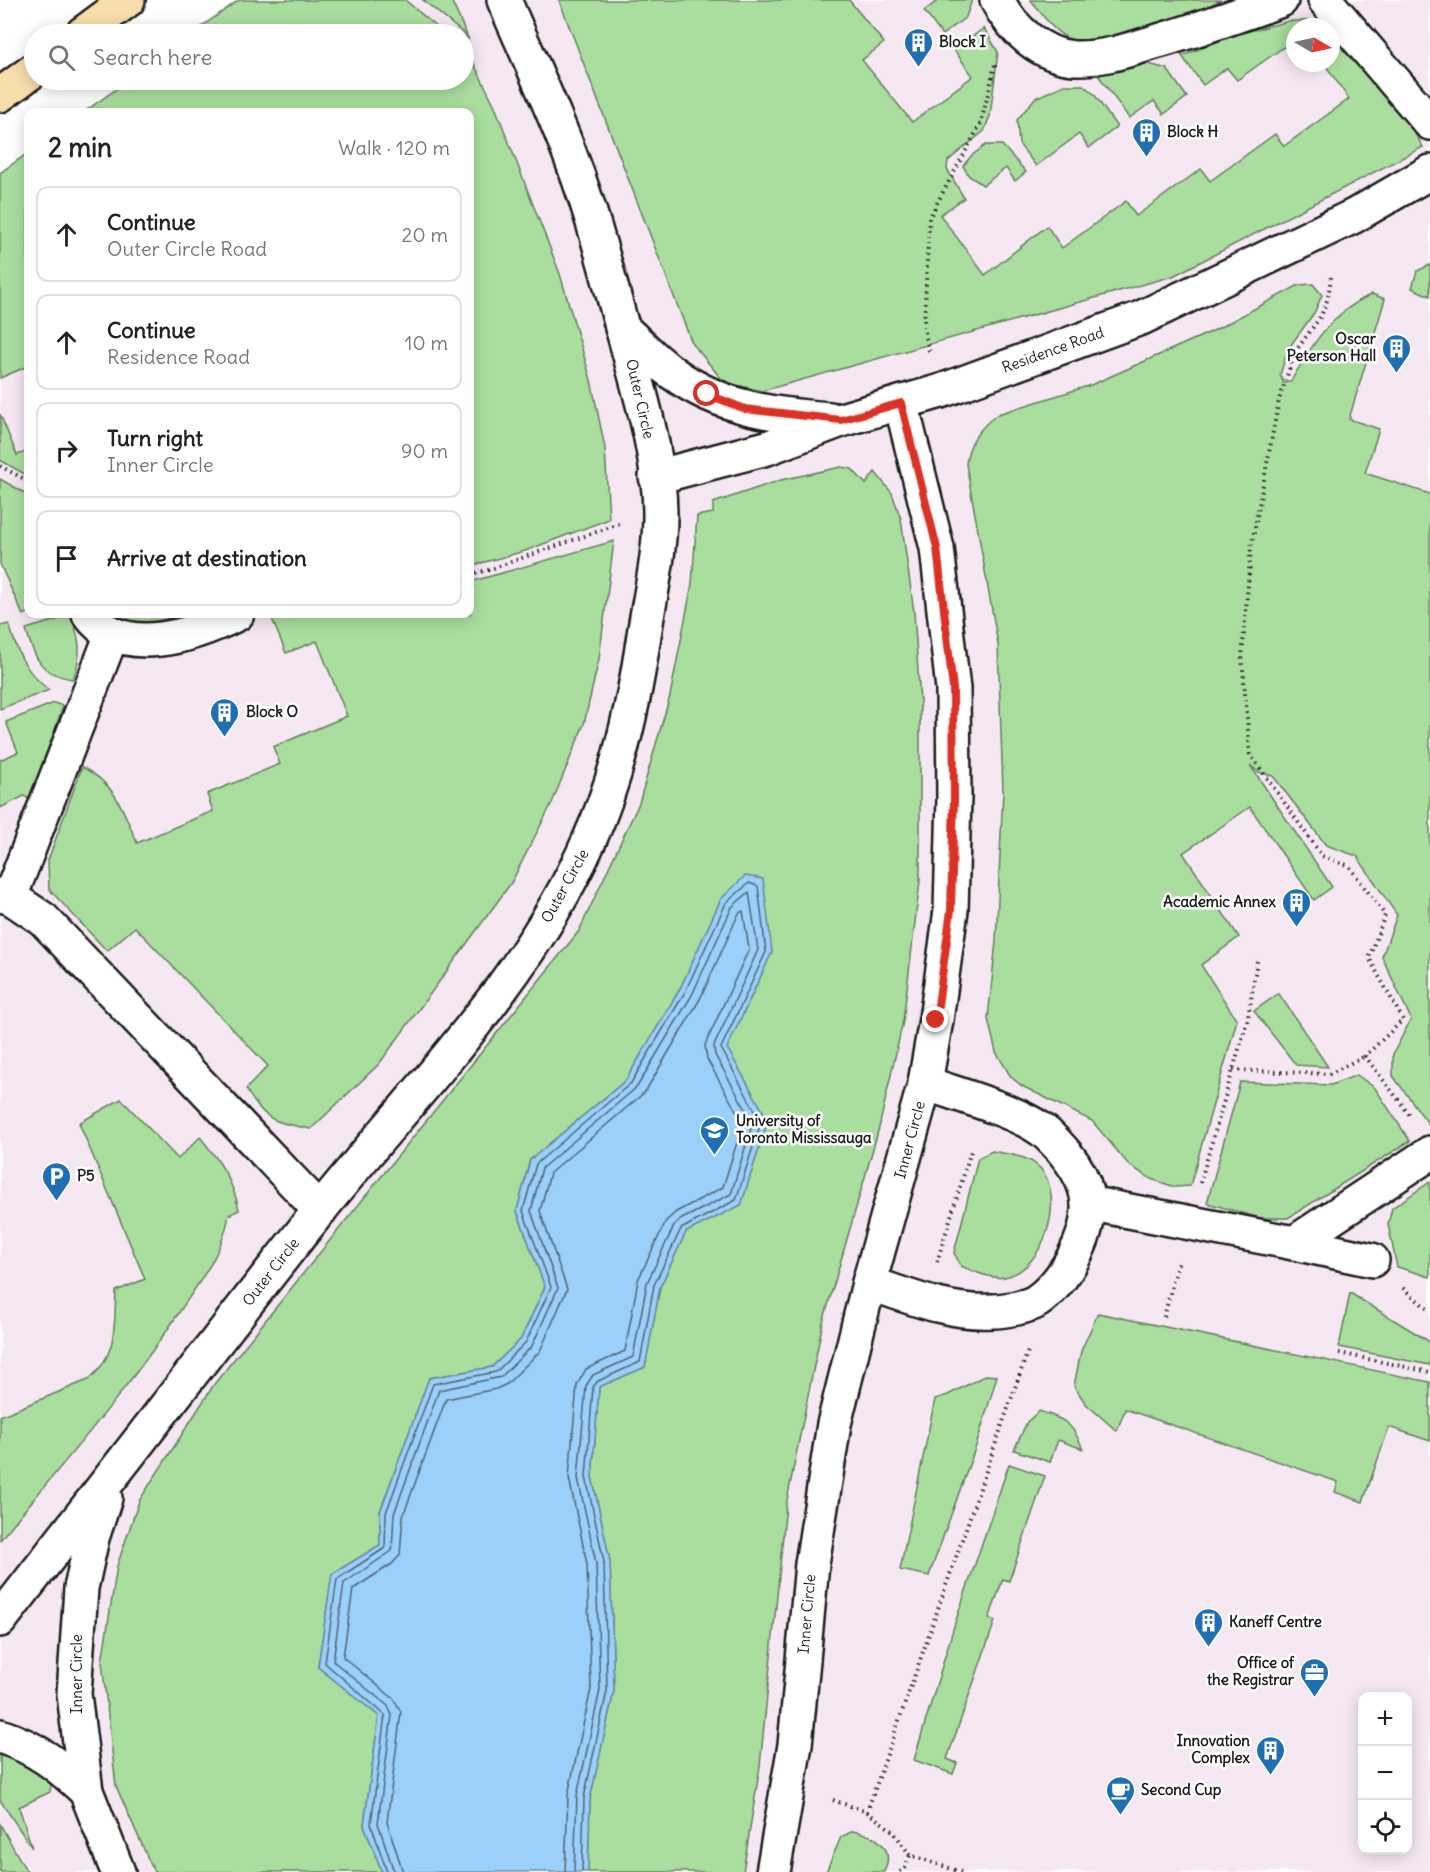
<!DOCTYPE html>
<html lang="en">
<head>
<meta charset="utf-8">
<style>
  body { margin:0; font-family:Delius,sans-serif; background:#f6f6f6; color:#222 }
  .controls { position:absolute; right:18px; bottom:18px; display:grid; overflow:hidden; border-radius:12px; box-shadow:0 3px 15px #0003 }
  .controls button { width:54px; height:54px; display:grid; place-items:center; padding:0; border:0; border-bottom:2px solid #e0e0e0; background:#fff; color:#222; font:30px sans-serif }
  .compass { position:absolute; left:1286px; top:18px; width:54px; height:54px; border-radius:50%; background:#fff; box-shadow:0 3px 15px #0003; rotate:99deg }
  .stop { position:absolute; width:18px; height:18px; margin:-14px; border:4px solid #d93025; border-radius:50%; background:#fff }
  .stop.end { background:#d93025; border-color:#fff; box-shadow:0 2px 6px #0008 }
  .list { margin:0; padding:0; list-style:none }
  h2 { display:flex; justify-content:space-between; align-items:center; height:78px; margin:0; padding:0 24px; font-size:26px }
  h2 small { font-size:20px; font-weight:400; color:#767676 }
  .list li { display:grid; grid-template-columns:39px 1fr auto; gap:18px; align-items:center; box-sizing:border-box; height:96px; margin:0 12px 12px; padding:0 12px; border:2px solid #e0e0e0; border-radius:12px }
  .list b { display:block; font-size:22px; white-space:nowrap }
  .list p { margin:0; font-size:20px; white-space:nowrap; color:#767676 }
  .list em { font-size:20px; font-style:normal; color:#767676 }
  .icon { flex:none; width:33px; height:33px; fill:none; stroke:currentColor; stroke-width:2; stroke-linecap:round; stroke-linejoin:round }
  .map { position:relative; flex:none; width:1430px; height:1872px; overflow:hidden }
  .search { position:absolute; background:#fff; box-shadow:0 3px 15px #0003; left:24px; top:24px; width:450px; height:66px; display:flex; align-items:center; gap:15px; box-sizing:border-box; padding:0 21px; border-radius:33px; color:#767676; font-size:22px }
  .panel { position:absolute; background:#fff; box-shadow:0 3px 15px #0003; left:24px; top:108px; width:450px; height:510px; border-radius:12px }
  .map>svg:first-child { display:block }
</style>
</head>
<body>
<div class="map">
<svg width="1430" height="1872" viewBox="0 0 1430 1872">
  <rect width="100%" height="100%" fill="#fff"/>
  <filter id="ink" filterUnits="userSpaceOnUse"><feTurbulence type="fractalNoise" baseFrequency=".0167" numOctaves="2"/><feDisplacementMap in="SourceGraphic" scale="12" xChannelSelector="R" yChannelSelector="G"/><feConvolveMatrix kernelMatrix="1 2 1 2 8 2 1 2 1" color-interpolation-filters="sRGB"/></filter>
  <g filter="url(#ink)">
    <!-- built -->
    <path fill="#f6e8f3" fill-rule="evenodd" d="M239,0H1430V1872H0V173L28,153V614H470V112H84L129,80H464V34H191ZM1295,27H1331V63H1295ZM1362,1696H1408V1850H1362Z"/>
    <!-- green -->
    <g fill="#aade9f" stroke="#637d5e" stroke-width="1.5">
      <path d="M239,0H405L445,34H191Z"/>
      <path d="M423,0H451L469,40L464,34Z"/>
      <path d="M559,0H849L884,43L862,60L912,122L973,76L954,50L984,28L998,52L990,116L984,131L948,161L947,169L964,198L940,215L985,275L1047,226L1062,248L1126,201L1136,216L1201,169L1210,181L1275,134L1284,146L1349,99L1324,63H1331V34L1411,127L1423,147L1173,276L762,391L724,382L692,343Z"/>
      <path d="M939,0H972L966,17L942,35L924,11Z"/>
      <path d="M1031,0H1221L1204,8C1178,16 1093,49 1070,39C1054,33 1041,13 1031,0Z"/>
      <path d="M1289,21H1314L1322,27H1295V39L1237,80L1227,68L1203,85L1182,56L1231,36Z"/>
      <path d="M464,50L469,54L494,104L560,274L591,380L605,448L609,519L525,551L470,566V112H84L129,80H464Z"/>
      <path d="M1145,63L1167,69L1187,97L1164,114L1154,101L1129,118L1098,75Z"/>
      <path d="M1064,85H1083L1094,94L1117,127L1089,148L1079,134L1036,166L1019,144L1017,120L1035,98Z"/>
      <path d="M986,145H1002L1026,172L1015,181L1006,168L983,185L969,176L963,166L971,156Z"/>
      <path d="M28,153V366L0,378V173Z"/>
      <path d="M1430,265V296L1412,288L1417,271Z"/>
      <path d="M1313,284L1322,295L1314,313L1288,349L1280,375L1284,383L1291,381C1313,343 1331,313 1372,294L1385,299L1349,419L1379,429L1365,473L1430,494V1126L1393,1076V1054L1411,1019L1382,957L1397,915L1357,856L1326,845L1273,776L1258,772L1250,765L1332,887L1314,900L1250,807L1183,853L1239,937L1201,965L1237,1020L1190,1186L1175,1187L1151,1179L1129,1165L1092,1121L1022,1086L1011,1077L996,1052L988,1019L996,941L1003,791L998,644L966,464C968,442 981,426 998,414L1091,385L1213,331L1299,285Z"/>
      <path d="M0,414L17,455L28,451V476L0,460Z"/>
      <path d="M841,467L852,469L866,484L875,472L892,493L901,519L914,612L920,701V881L903,1021L879,1128L822,1326L786,1505L760,1766L743,1872H588L590,1799L614,1691L610,1561L592,1477L599,1387L645,1367L660,1287L686,1232L741,1205L768,1120L727,1048L772,952L721,899L680,989L626,1080L530,1160L517,1211L545,1287L521,1339L492,1367L429,1378L380,1512V1545L332,1574L318,1667L379,1716L364,1825L382,1872H154L116,1786L102,1662L117,1566L139,1501L215,1383L579,931L639,803L670,696L692,584L697,516L713,513V503L781,480Z"/>
      <path d="M0,479L28,495V613L23,615L0,564Z"/>
      <path d="M614,541L599,659L584,724L552,803L511,883L379,1064L311,1129C275,1122 265,1122 246,1089L268,1066L135,927L107,951L49,889L48,860L82,767C116,784 123,810 137,843L213,811L207,794L280,764L273,747L347,716L317,641L286,653L270,614H470V582Z"/>
      <path d="M114,614H183C154,623 142,628 114,614Z"/>
      <path d="M70,616C81,638 82,656 73,679C41,675 34,658 26,629Z"/>
      <path d="M9,624C17,652 25,672 49,690L0,709V626Z"/>
      <path d="M54,703L63,706L31,800L24,796L0,808V760L18,752L6,722Z"/>
      <path d="M1278,994H1279L1328,1067L1296,1065L1254,1011Z"/>
      <path d="M1357,1075L1375,1088L1410,1141L1288,1218H1260L1207,1203L1240,1082L1331,1085Z"/>
      <path d="M121,1099L178,1159L200,1137C220,1161 233,1181 239,1210L229,1215C223,1251 202,1278 182,1308C128,1390 62,1464 0,1540V1416L88,1380C118,1356 114,1325 116,1291L145,1279L79,1123Z"/>
      <path d="M992,1151C1007,1154 1029,1156 1040,1168C1066,1197 1045,1269 1005,1277C992,1280 973,1271 961,1266L954,1253L978,1158Z"/>
      <path d="M1430,1182V1277L1397,1267L1388,1224L1392,1208Z"/>
      <path d="M1350,1293L1430,1342V1365L1339,1347Z"/>
      <path d="M1098,1313L1430,1382V1441L1389,1427L1363,1502L1335,1492L1338,1482L1125,1409L1117,1431L1086,1404L1074,1386L1081,1351Z"/>
      <path d="M986,1375L997,1376L977,1443L929,1576L900,1570L935,1399L948,1395Z"/>
      <path d="M1039,1411C1066,1420 1072,1422 1083,1449L1058,1440L1050,1462L1014,1450L1027,1422Z"/>
      <path d="M1009,1464L1045,1476L1009,1581L1003,1579L989,1619L995,1621L947,1759L957,1763L953,1774L914,1760L954,1626Z"/>
      <path d="M0,1755L38,1770L51,1785L50,1792L19,1807L32,1848L0,1800Z"/>
      <path d="M0,1824L27,1872H0Z"/>
      <path d="M853,1831C875,1835 896,1846 884,1872H826L841,1837Z"/>
    </g>
    <!-- water -->
    <path fill="#9bd0fa" stroke="#6888a1" stroke-width="1.5" d="M745,876L763,879L772,952L727,1048L768,1120L741,1205L686,1232L660,1287L645,1367L599,1387L592,1477L610,1561L614,1691L590,1799L588,1872H382L364,1825L379,1716L318,1667L332,1574L380,1545V1512L429,1378L492,1367L521,1339L545,1287L517,1211L530,1160L626,1080L680,989L721,899Z"/>
    <g fill="none" stroke-linecap="round" stroke-linejoin="round">
      <!-- shore -->
      <g stroke="#4f6475" stroke-width="1.5">
        <path d="M387,1872L371,1824L385,1715L325,1663L337,1579L385,1548L386,1513L433,1384L496,1372L526,1342L551,1287L523,1211L536,1164L631,1083L685,992L726,903L749,883L758,886L766,952L721,1048L761,1122L736,1200L681,1229L654,1285L640,1362L598,1381L593,1387L586,1477L604,1562L607,1691L584,1798L582,1872"/>
        <path d="M394,1872L378,1823L392,1715L388,1706L333,1661L344,1583L392,1551L394,1514L439,1390L501,1377L532,1346L558,1288L531,1211L542,1168L637,1087L692,995L732,907L749,892L758,950L714,1046L715,1055L753,1122L731,1194L680,1220L674,1226L647,1283L633,1357L593,1375L586,1386L578,1478L596,1563L600,1690L577,1796L574,1872"/>
        <path d="M403,1872L387,1822L401,1712L394,1699L343,1657L353,1589L392,1564L400,1555L403,1516L446,1399L496,1389L507,1384L540,1351L567,1289L540,1211L550,1173L645,1092L700,999L739,913L743,911L749,949L705,1045L707,1059L743,1123L723,1187L676,1212L666,1221L638,1280L625,1351L586,1369L577,1385L569,1478L587,1564L591,1689L568,1795L565,1872"/>
      </g>
      <defs>
        <g id="minor">
          <path d="M997,0C1011,28 1041,56 1074,58C1103,59 1128,50 1155,42C1197,30 1239,15 1281,0"/>
          <path d="M1325,0L1430,123"/>
          <path d="M622,328C639,343 655,361 674,374C721,408 774,415 830,419"/>
          <path d="M656,477L767,448L841,420L941,391L1141,318L1354,216L1430,172"/>
          <path d="M89,614C122,660 195,635 237,614"/>
          <path d="M0,895L10,897L43,919L320,1210"/>
          <path d="M10,897L112,634"/>
          <path d="M1088,1203L1294,1243L1430,1153"/>
          <path d="M1294,1243L1372,1260"/>
          <path d="M869,1283C908,1296 950,1314 993,1311C1004,1311 1028,1307 1037,1301C1064,1282 1090,1237 1088,1203C1086,1175 1066,1152 1047,1134C1022,1112 958,1095 925,1083"/>
          <path d="M105,1498L92,1538L81,1588L74,1694L86,1791L118,1872"/>
          <path d="M0,1620C104,1485 209,1350 315,1216C410,1096 526,984 589,841C618,777 634,704 644,635C650,596 660,555 660,515C660,457 641,397 626,341C609,281 595,221 573,163C553,108 527,54 504,0"/>
          <path d="M0,1736C37,1748 58,1765 86,1791"/>
          <path d="M773,1872L795,1745L812,1564L834,1424L869,1283L925,1083L936,1020L951,910L954,797L953,689L937,548L901,403"/>
        </g>
        <g id="major">
          <path d="M82,34L128,0"/>
          <path d="M0,95L34,70"/>
        </g>
      </defs>
      <!-- minor casing -->
      <use href="#minor" stroke="#1c1c1c" stroke-width="38"/>
      <!-- major casing -->
      <use href="#major" stroke="#1c1c1c" stroke-width="38"/>
      <!-- path -->
      <g stroke="#1c1c1c" stroke-width="4" stroke-dasharray="1.5 4.5" stroke-linecap="butt">
        <path d="M1331,277L1328,298L1321,316L1295,352L1279,400L1251,548L1242,657L1250,754L1322,856L1349,866L1385,915L1369,958L1403,1020L1365,1056L1410,1115"/>
        <path d="M929,351L924,327L929,218L981,123L995,65"/>
        <path d="M0,466L28,481"/>
        <path d="M470,574L488,570L619,524"/>
        <path d="M1233,1070L1329,1074L1365,1056"/>
        <path d="M1200,1183L1248,1018L1257,961"/>
        <path d="M937,1262L971,1151"/>
        <path d="M1403,1288L1430,1311"/>
        <path d="M1164,1317L1178,1263"/>
        <path d="M1339,1353L1430,1372"/>
        <path d="M833,1800L867,1812L893,1831L910,1855L961,1872"/>
        <path d="M867,1812L1029,1348"/>
        <path d="M900,1872L905,1868L910,1855"/>
      </g>
      <!-- minor -->
      <use href="#minor" stroke="#fff" stroke-width="33"/>
      <!-- major -->
      <use href="#major" stroke="#f8deab" stroke-width="33"/>
    </g>
  </g>
  <g fill="none" stroke-linecap="round" stroke-linejoin="round" filter="url(#ink)">
    <!-- route -->
    <path stroke="#d93025" stroke-width="8" d="M707,394L745,409L841,420L901,403L937,548L953,689L954,798L951,910L936,1020"/>
  </g>
  <!-- icons -->
  <defs>
    <symbol id="building-pin" viewBox="-11 -11 22 30"><path d="M0 17L-7.5 6A9.5 9.5 0 1 1 7.5 6Z" fill="#1f6fb2" stroke="#fff"/><path d="M-4-6H4V6H1V3H-1V6H-4ZM-2.5-4.3h1.7v1.8h-1.7ZM.8-4.3h1.7v1.8H.8ZM-2.5-1h1.7V.8h-1.7ZM.8-1h1.7V.8H.8Z" fill="#fff"/></symbol>
    <symbol id="university-pin" viewBox="-11 -11 22 30"><path d="M0 17L-7.5 6A9.5 9.5 0 1 1 7.5 6Z" fill="#1f6fb2" stroke="#fff"/><path d="M0-5L7-2L0 1L-7-2ZM-4 1L0 2.5L4 1V4Q0 6-4 4Z" fill="#fff"/></symbol>
    <symbol id="parking-pin" viewBox="-11 -11 22 30"><path d="M0 17L-7.5 6A9.5 9.5 0 1 1 7.5 6Z" fill="#1f6fb2" stroke="#fff"/><path d="M-3.5-5.5H1a3.5 3.5 0 0 1 0 7H-1V5.5H-3.5ZM-1-3.4V-.6H.8a1.4 1.4 0 0 0 0-2.8Z" fill="#fff"/></symbol>
    <symbol id="office-pin" viewBox="-11 -11 22 30"><path d="M0 17L-7.5 6A9.5 9.5 0 1 1 7.5 6Z" fill="#1f6fb2" stroke="#fff"/><path d="M-6-3h4V-5.5h4V-3h4V5H-6ZM-1-4.5V-3h2v-1.5ZM-6 0V1H6V0Z" fill="#fff"/></symbol>
    <symbol id="cafe-pin" viewBox="-11 -11 22 30"><path d="M0 17L-7.5 6A9.5 9.5 0 1 1 7.5 6Z" fill="#1f6fb2" stroke="#fff"/><path d="M-5.5-4.5H6V0H3Q3 3.5 0 3.5H-2.5Q-5.5 3.5-5.5 0ZM3-3.2v2h1.7v-2ZM-6 4.5H4V6H-6Z" fill="#fff"/></symbol>
  </defs>
  <g fill-rule="evenodd">
    <use href="#building-pin" x="902" y="26" width="33" height="45"/>
    <use href="#building-pin" x="1130" y="116" width="33" height="45"/>
    <use href="#building-pin" x="1380" y="332" width="33" height="45"/>
    <use href="#building-pin" x="208" y="696" width="33" height="45"/>
    <use href="#building-pin" x="1280" y="886" width="33" height="45"/>
    <use href="#university-pin" x="698" y="1114" width="33" height="45"/>
    <use href="#parking-pin" x="40" y="1160" width="33" height="45"/>
    <use href="#building-pin" x="1192" y="1606" width="33" height="45"/>
    <use href="#office-pin" x="1298" y="1656" width="33" height="45"/>
    <use href="#building-pin" x="1254" y="1734" width="33" height="45"/>
    <use href="#cafe-pin" x="1104" y="1774" width="33" height="45"/>
  </g>
  <g text-anchor="middle" stroke-width="5" stroke-linejoin="round" paint-order="stroke">
    <!-- poi labels -->
    <g font-size="15" font-weight="bold" fill="#1c1c1c" stroke="#fff" text-anchor="start">
      <text x="939" y="47">Block I</text>
      <text x="1167" y="137">Block H</text>
      <text x="1376" y="344" text-anchor="end">Oscar<tspan x="1376" dy="17">Peterson Hall</tspan></text>
      <text x="246" y="717">Block O</text>
      <text x="1276" y="907" text-anchor="end">Academic Annex</text>
      <text x="736" y="1126">University of<tspan x="736" dy="17">Toronto Mississauga</tspan></text>
      <text x="77" y="1181">P5</text>
      <text x="1229" y="1627">Kaneff Centre</text>
      <text x="1294" y="1668" text-anchor="end">Office of<tspan x="1294" dy="17">the Registrar</tspan></text>
      <text x="1250" y="1746" text-anchor="end">Innovation<tspan x="1250" dy="17">Complex</tspan></text>
      <text x="1141" y="1795">Second Cup</text>
    </g>
    <!-- street labels -->
    <g font-size="15" fill="#1c1c1c" stroke="#fff">
      <text transform="translate(1053 350) rotate(-20)" y="5">Residence Road</text>
      <text transform="translate(640 399) rotate(77)" y="5">Outer Circle</text>
      <text transform="translate(565 886) rotate(-61)" y="5">Outer Circle</text>
      <text transform="translate(910 1140) rotate(-75)" y="5">Inner Circle</text>
      <text transform="translate(271 1272) rotate(-52)" y="5">Outer Circle</text>
      <text transform="translate(807 1614) rotate(-85)" y="5">Inner Circle</text>
      <text transform="translate(77 1674) rotate(-90)" y="5">Inner Circle</text>
    </g>
  </g>
</svg>
<div class="controls">
<button>+</button>
<button>−</button>
<button><svg class="icon" aria-label="locate" viewBox="0 0 24 24"><circle cx="12" cy="12" r="6"/><path d="M12 2v4M12 18v4M2 12h4M18 12h4"/></svg></button>
</div>
<svg class="compass" viewBox="-18 -18 36 36"><path d="M0-13l5 13h-10z" fill="#e53935"/><path d="M0 13l5-13h-10z" fill="#767676"/></svg>
<div class="stop" style="left:707px;top:394px"></div>
<div class="stop end" style="left:936px;top:1020px"></div>
<div class="search"><svg class="icon" aria-label="search" viewBox="0 0 24 24"><circle cx="10" cy="10" r="6"/><path d="M15 15l6 6"/></svg>Search here</div>
<section class="panel">
<h2>2 min<small>Walk · 120 m</small></h2>
<ul class="list">
<li><svg class="icon" aria-label="ahead" viewBox="0 0 24 24"><path d="M12 20V5M6 11l6-6 6 6"/></svg><div><b>Continue</b><p>Outer Circle Road</p></div><em>20 m</em></li>
<li><svg class="icon" aria-label="ahead" viewBox="0 0 24 24"><path d="M12 20V5M6 11l6-6 6 6"/></svg><div><b>Continue</b><p>Residence Road</p></div><em>10 m</em></li>
<li><svg class="icon" aria-label="right" viewBox="0 0 24 24"><path d="M7 20v-9h11M14 6l5 5-5 5"/></svg><div><b>Turn right</b><p>Inner Circle</p></div><em>90 m</em></li>
<li><svg class="icon" aria-label="arrive" viewBox="0 0 24 24"><path d="M6 21V4h12l-3 4 3 4H6"/></svg><div><b>Arrive at destination</b></div></li>
</ul>
</section>
</div>
</body>
</html>
